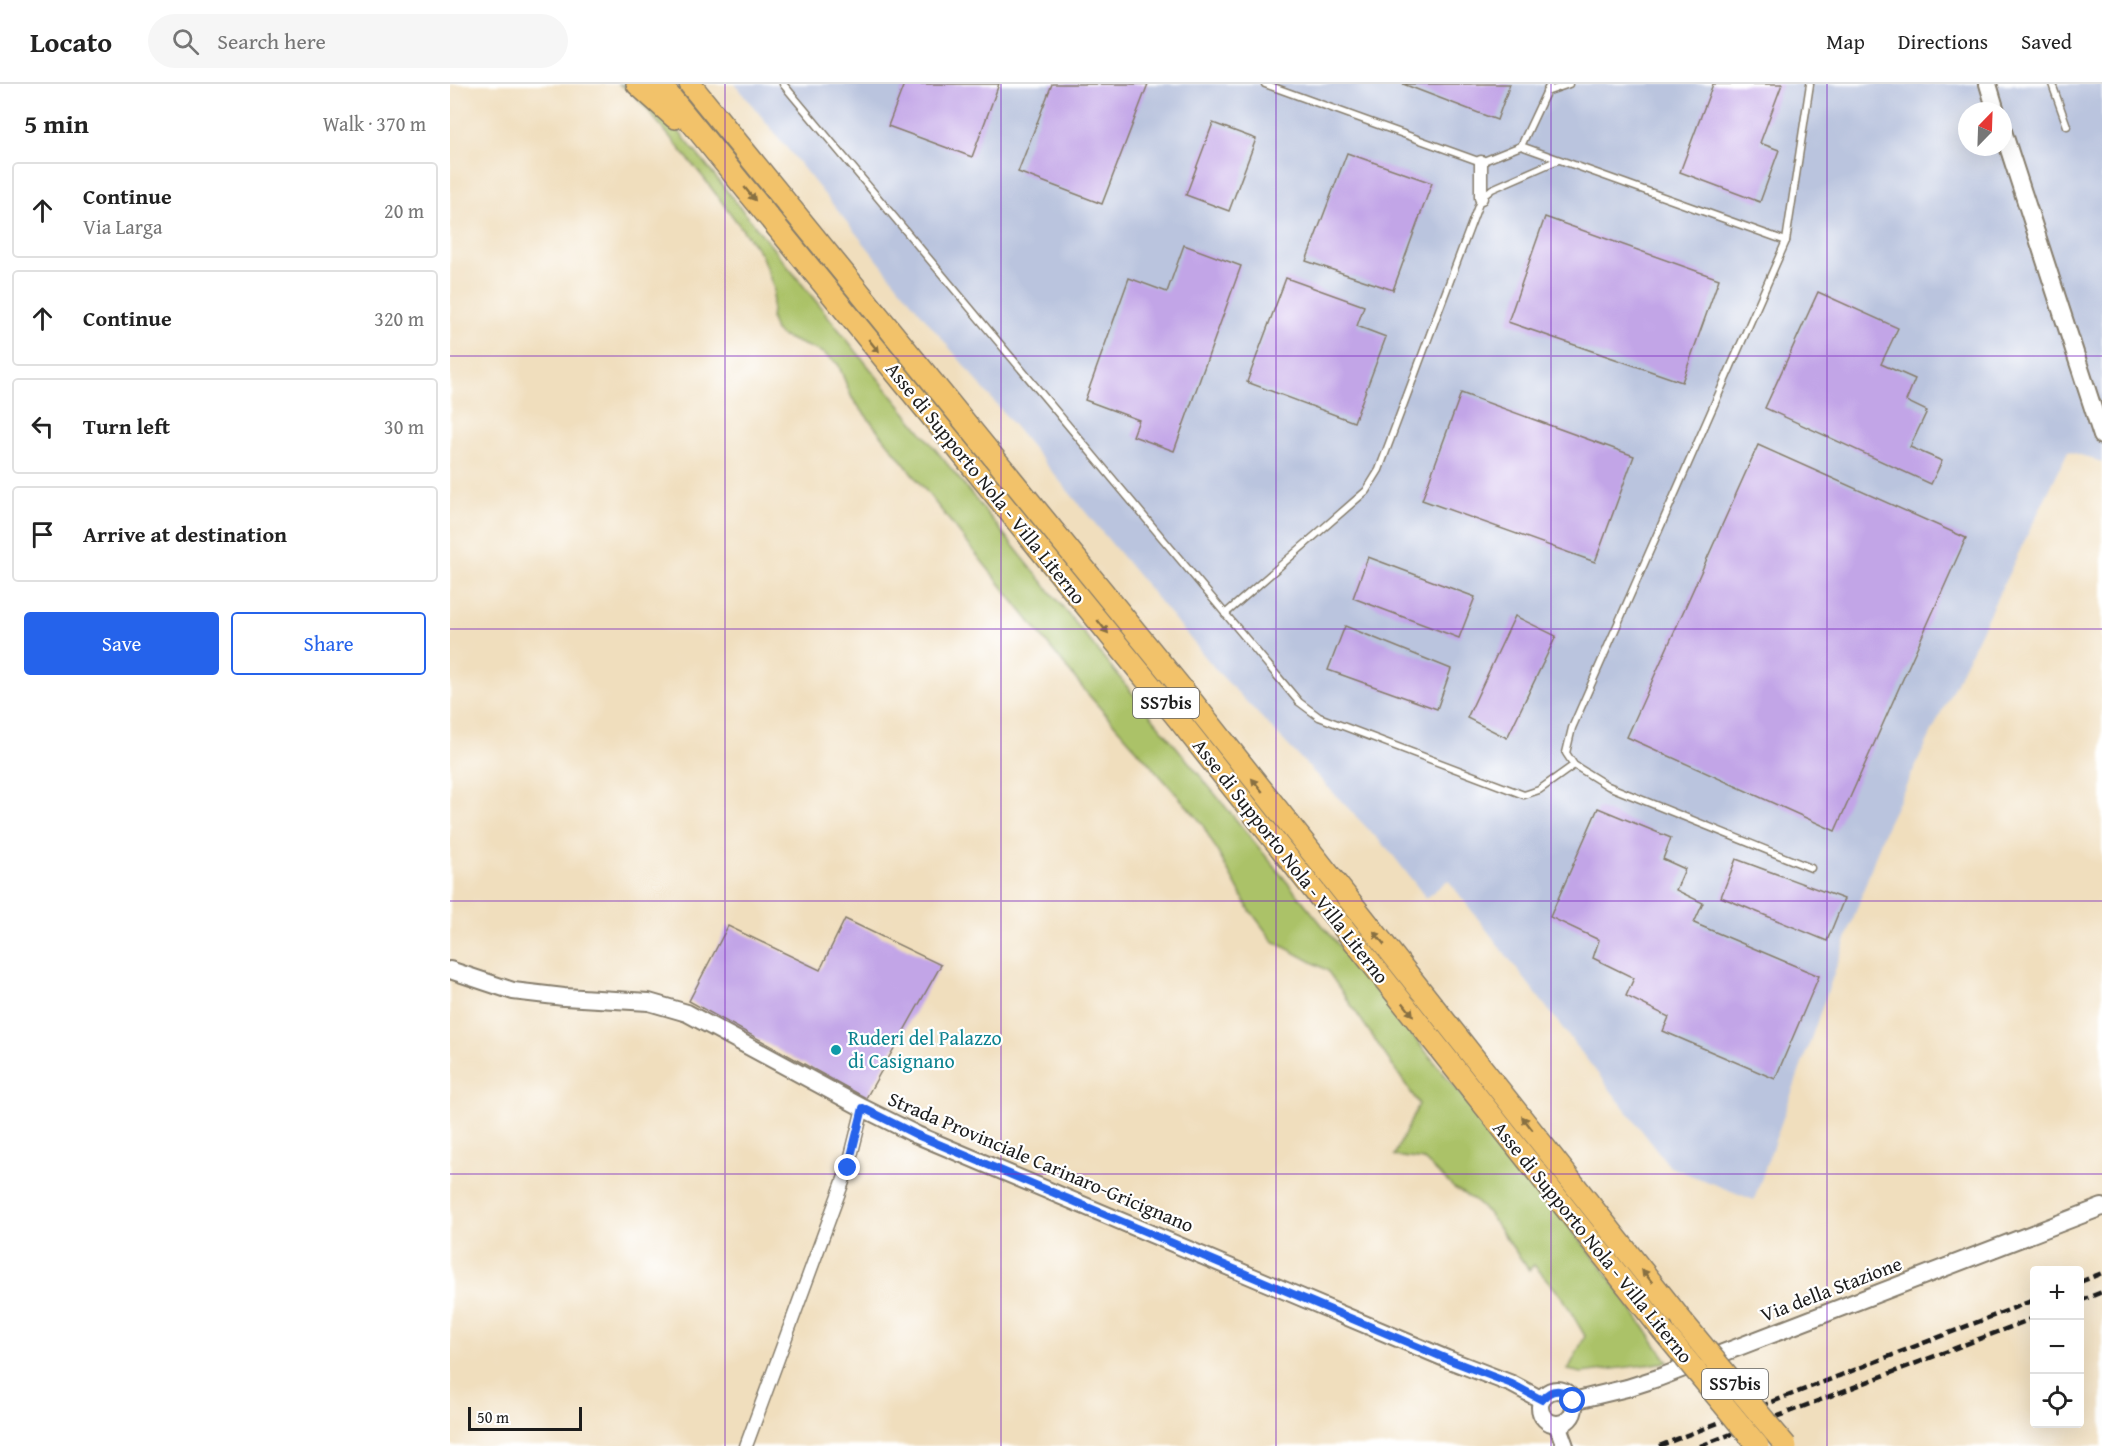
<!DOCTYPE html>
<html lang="en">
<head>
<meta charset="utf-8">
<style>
  body { margin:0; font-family:"Gentium Book Plus",serif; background:#f6f6f6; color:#222 }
  .controls { position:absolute; right:18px; bottom:18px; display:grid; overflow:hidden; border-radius:6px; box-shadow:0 6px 24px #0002 }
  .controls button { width:54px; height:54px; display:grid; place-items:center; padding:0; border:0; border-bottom:2px solid #e0e0e0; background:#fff; color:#222; font:30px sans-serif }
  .compass { position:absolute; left:1508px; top:18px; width:54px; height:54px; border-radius:50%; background:#fff; box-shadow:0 6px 24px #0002; rotate:23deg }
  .scale { position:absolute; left:18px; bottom:15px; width:114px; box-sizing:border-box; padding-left:6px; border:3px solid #1c1c1c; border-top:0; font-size:16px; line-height:21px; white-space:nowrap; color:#1c1c1c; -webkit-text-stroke:4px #fff; paint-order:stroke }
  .stop { position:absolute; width:18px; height:18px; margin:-14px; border:4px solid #2563eb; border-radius:50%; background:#fff }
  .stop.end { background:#2563eb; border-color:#fff; box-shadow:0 2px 6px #0008 }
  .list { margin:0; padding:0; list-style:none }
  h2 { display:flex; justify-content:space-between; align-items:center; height:78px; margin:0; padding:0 24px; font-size:26px }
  h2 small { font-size:20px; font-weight:400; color:#767676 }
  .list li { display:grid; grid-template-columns:39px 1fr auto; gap:18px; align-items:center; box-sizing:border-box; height:96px; margin:0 12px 12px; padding:0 12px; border:2px solid #e0e0e0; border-radius:6px }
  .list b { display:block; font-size:22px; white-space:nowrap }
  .list p { margin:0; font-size:20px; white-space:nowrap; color:#767676 }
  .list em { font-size:20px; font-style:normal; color:#767676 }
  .actions { display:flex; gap:12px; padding:18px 24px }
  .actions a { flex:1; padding:14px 0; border:2px solid #2563eb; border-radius:6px; text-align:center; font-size:21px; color:#2563eb }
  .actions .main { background:#2563eb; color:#fff }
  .icon { flex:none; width:33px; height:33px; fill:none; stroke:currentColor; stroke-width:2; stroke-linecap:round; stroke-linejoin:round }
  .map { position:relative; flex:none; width:1652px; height:1362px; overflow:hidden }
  header { display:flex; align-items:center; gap:36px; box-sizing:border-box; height:84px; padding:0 30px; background:#fff; border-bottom:2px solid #e0e0e0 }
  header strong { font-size:28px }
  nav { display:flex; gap:33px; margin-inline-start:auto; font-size:21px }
  .search { width:420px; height:54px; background:#f6f6f6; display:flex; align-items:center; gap:15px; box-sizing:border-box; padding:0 21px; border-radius:33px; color:#767676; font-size:22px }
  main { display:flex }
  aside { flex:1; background:#fff }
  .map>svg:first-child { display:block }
</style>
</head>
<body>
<header>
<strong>Locato</strong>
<div class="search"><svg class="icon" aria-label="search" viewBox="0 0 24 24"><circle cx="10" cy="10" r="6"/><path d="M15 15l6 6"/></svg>Search here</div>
<nav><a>Map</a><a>Directions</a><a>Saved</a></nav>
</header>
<main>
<aside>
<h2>5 min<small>Walk · 370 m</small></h2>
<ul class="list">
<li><svg class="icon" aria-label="ahead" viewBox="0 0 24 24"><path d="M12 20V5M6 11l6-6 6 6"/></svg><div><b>Continue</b><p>Via Larga</p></div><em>20 m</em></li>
<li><svg class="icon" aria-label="ahead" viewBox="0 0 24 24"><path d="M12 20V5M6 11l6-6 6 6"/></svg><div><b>Continue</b></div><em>320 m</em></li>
<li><svg class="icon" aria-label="left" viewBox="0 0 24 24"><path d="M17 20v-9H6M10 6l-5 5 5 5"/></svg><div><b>Turn left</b></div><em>30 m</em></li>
<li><svg class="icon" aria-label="arrive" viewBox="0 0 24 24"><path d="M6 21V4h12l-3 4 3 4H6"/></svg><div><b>Arrive at destination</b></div></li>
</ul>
<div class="actions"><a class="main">Save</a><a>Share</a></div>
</aside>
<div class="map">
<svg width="1652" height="1362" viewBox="0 0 1652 1362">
  <rect width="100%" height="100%" fill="#fff"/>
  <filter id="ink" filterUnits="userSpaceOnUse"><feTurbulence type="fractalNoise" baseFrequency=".0167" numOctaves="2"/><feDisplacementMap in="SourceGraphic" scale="12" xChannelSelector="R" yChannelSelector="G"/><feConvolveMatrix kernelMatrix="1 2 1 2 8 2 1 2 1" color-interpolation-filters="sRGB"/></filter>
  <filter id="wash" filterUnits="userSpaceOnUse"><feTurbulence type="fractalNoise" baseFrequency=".008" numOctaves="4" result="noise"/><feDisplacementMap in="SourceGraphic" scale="24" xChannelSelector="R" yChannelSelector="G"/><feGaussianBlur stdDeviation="1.35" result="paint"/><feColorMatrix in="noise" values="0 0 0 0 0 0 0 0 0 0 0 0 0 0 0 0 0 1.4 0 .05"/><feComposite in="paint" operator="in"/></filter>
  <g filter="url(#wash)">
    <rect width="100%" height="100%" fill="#f0debd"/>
    <!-- industrial -->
    <path fill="#bac4de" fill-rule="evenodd" d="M285,0H1652V378L1618,367L1435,745L1304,1116L1220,1083L998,796L976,814L942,770L767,587L455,210ZM1517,27H1553V63H1517Z"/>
    <!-- green -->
    <path fill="#abc267" stroke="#646f42" stroke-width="1.5" d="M169,0C188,0 212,31 226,44L670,594L1153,1184L1218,1278L1132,1289L1118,1286L1135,1252L1113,1214L1084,1181L1079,1186L1038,1129L1022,1115L1004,1104L974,1076L944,1072L969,1020L877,886L823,857L799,825L751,738L636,608L402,314L388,280L371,268L334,253L325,247L321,235L324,205L311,170L253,93L196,24L180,7Z"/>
    <g id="blocks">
      <!-- building -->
      <g fill="#c2a5e7">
        <path d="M454,0H549L522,73L438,42Z"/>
        <path d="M602,0H698L652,120L568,88Z"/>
        <path d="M953,0H1060L1047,36Z"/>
        <path d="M1263,0H1332L1310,59L1329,66L1310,118L1230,88Z"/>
        <path d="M763,39L806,55L779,127L736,111Z"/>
        <path d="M897,69L982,99L943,206L856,177Z"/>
        <path d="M1095,133L1269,195L1232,298L1058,238Z"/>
        <path d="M734,161L791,182L724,367L683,352L689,336L635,316L679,194L717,208Z"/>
        <path d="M836,194L914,222L907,242L936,253L904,338L797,298Z"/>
        <path d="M1368,208L1448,244L1431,280L1465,295L1456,317L1477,327L1460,363L1492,377L1481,400L1315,324Z"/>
        <path d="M1011,309L1184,372L1145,478L972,416Z"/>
        <path d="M1308,361L1516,454L1385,747L1177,653Z"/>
        <path d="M918,473L1025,513L1009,554L903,514Z"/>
        <path d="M1065,532L1106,552L1057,654L1017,634Z"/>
        <path d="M895,542L1001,585L987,625L878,586Z"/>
        <path d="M1148,724L1221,754L1213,775L1235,785L1226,806L1253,819L1244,839L1369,892L1325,995L1213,947L1219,933L1176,912L1184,894L1143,874L1149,856L1100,833Z"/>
        <path d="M1286,775L1394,815L1377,857L1271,813Z"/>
        <path d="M395,835L491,881L416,1014L239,917L278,842L370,886Z"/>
      </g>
    </g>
  </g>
  <g filter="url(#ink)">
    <use href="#blocks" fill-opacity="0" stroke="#867d6c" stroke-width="1.5"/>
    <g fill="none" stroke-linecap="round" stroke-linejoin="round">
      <defs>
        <g id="service">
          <path d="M333,0L849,618L869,633L1074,711L1089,706L1124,681"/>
          <path d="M815,0L1031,78L1071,62L1100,0"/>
          <path d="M1360,0L1336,157L1122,644L1116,669L1124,681L1158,702L1361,784"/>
          <path d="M1602,0L1617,42"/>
          <path d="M1096,8L1119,0"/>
          <path d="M1071,62L1336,157"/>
          <path d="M775,530L916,407L929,386L1031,114L1042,105L1108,76"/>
        </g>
        <g id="minor">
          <path d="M1031,78V114"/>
          <path d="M296,1362L398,1084L413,1024"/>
        </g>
        <g id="tertiary">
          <path d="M1538,0L1546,27"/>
          <path d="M1553,47L1652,352"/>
          <path d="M0,886L63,907L114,913L199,918L237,929L413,1024L467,1051L997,1275L1062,1300L1092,1316"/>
          <circle cx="1107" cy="1323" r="17"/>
          <path d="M1123,1317L1177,1304L1208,1294L1652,1123"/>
          <path d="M1107,1340L1115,1362"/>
        </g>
        <g id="trunk">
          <path d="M187,0L225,34"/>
          <path d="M210,0L729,636L1212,1246"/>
          <path d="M240,0L742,617L1233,1238"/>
        </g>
      </defs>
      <!-- service casing -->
      <use href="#service" stroke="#867d6c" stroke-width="9"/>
      <!-- minor casing -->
      <use href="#minor" stroke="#867d6c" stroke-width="15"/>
      <!-- tertiary casing -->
      <use href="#tertiary" stroke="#867d6c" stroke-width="20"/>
      <!-- trunk casing -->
      <use href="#trunk" stroke="#867d6c" stroke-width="24"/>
      <!-- service -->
      <use href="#service" stroke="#fff" stroke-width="6"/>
      <!-- minor -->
      <use href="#minor" stroke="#fff" stroke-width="12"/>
      <!-- tertiary -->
      <use href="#tertiary" stroke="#fff" stroke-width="16"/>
      <!-- trunk -->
      <use href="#trunk" stroke="#f2c26a" stroke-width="21"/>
      <!-- rail -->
      <g stroke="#1c1c1c" stroke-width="4.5" stroke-dasharray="9 4.5" stroke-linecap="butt">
        <path d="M1630,1198L1652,1189"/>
        <path d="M1630,1217L1652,1208"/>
        <path d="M1209,1362L1584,1216"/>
        <path d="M1250,1362L1584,1234"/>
      </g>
      <defs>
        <g id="trunk-bridge">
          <path d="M1233,1238L1336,1362"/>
          <path d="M1212,1246L1308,1362"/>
        </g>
      </defs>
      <!-- trunk-bridge casing -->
      <use href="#trunk-bridge" stroke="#867d6c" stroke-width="24" stroke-linecap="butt"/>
      <!-- trunk-bridge -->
      <use href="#trunk-bridge" stroke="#f2c26a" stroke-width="21"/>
    </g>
    <!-- one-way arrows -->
    <defs><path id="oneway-solid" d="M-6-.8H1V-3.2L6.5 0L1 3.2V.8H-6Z" transform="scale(1.5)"/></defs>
    <g fill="#876f43">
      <use href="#oneway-solid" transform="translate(300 110) rotate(51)"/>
      <use href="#oneway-solid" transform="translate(424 262) rotate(51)"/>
      <use href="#oneway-solid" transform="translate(653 543) rotate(51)"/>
      <use href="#oneway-solid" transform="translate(807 701) rotate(-129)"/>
      <use href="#oneway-solid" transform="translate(929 854) rotate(-129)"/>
      <use href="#oneway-solid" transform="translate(958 925) rotate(52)"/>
      <use href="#oneway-solid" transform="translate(1077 1039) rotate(-128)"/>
      <use href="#oneway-solid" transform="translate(1197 1192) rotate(-128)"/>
    </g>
  </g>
  <g fill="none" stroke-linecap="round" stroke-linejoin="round" filter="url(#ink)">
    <!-- route -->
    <path stroke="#2563eb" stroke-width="8" d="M398,1084L413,1024L467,1051L997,1275L1062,1300L1092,1316C1101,1303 1115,1304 1123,1317"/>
  </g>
  <!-- grid -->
  <path fill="none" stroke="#7b2cbf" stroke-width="1.5" stroke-opacity="0.55" d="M275,0V1362M551,0V1362M826,0V1362M1101,0V1362M1377,0V1362M0,272H1652M0,545H1652M0,817H1652M0,1090H1652"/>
  <!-- markers -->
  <circle fill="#0f9aa8" stroke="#fff" stroke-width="2" cx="386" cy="966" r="6"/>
  <g text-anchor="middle" stroke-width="4.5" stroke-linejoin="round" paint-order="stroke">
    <!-- shield labels -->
    <g fill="#fff" stroke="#606060" stroke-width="1.5">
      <rect x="683" y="604" width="66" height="30" rx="4.5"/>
      <rect x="1252" y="1285" width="66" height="30" rx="4.5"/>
    </g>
    <g font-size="18" font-weight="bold" fill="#1c1c1c">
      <text x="716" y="625">SS7bis</text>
      <text x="1285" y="1306">SS7bis</text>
    </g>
    <!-- street labels -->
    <g font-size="20" fill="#1c1c1c" stroke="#fff">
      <text transform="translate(536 399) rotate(51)" y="7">Asse di Supporto Nola - Villa Literno</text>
      <text transform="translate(841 777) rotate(52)" y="7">Asse di Supporto Nola - Villa Literno</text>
      <text transform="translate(591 1078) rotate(23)" y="7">Strada Provinciale Carinaro-Gricignano</text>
      <text transform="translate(1143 1158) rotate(51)" y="7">Asse di Supporto Nola - Villa Literno</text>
      <text transform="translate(1381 1205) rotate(-21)" y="7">Via della Stazione</text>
    </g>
    <!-- culture labels -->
    <g font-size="20" fill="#0d838f" stroke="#fff" text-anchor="start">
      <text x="398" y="961">Ruderi del Palazzo<tspan x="398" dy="23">di Casignano</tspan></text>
    </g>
  </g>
</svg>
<div class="controls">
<button>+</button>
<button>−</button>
<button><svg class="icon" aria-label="locate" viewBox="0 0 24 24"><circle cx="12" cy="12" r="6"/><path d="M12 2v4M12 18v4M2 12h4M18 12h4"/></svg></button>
</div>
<svg class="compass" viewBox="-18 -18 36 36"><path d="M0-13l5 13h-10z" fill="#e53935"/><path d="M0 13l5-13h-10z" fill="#767676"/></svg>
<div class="scale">50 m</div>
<div class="stop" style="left:1123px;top:1317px"></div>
<div class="stop end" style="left:398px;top:1084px"></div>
</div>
</main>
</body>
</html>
